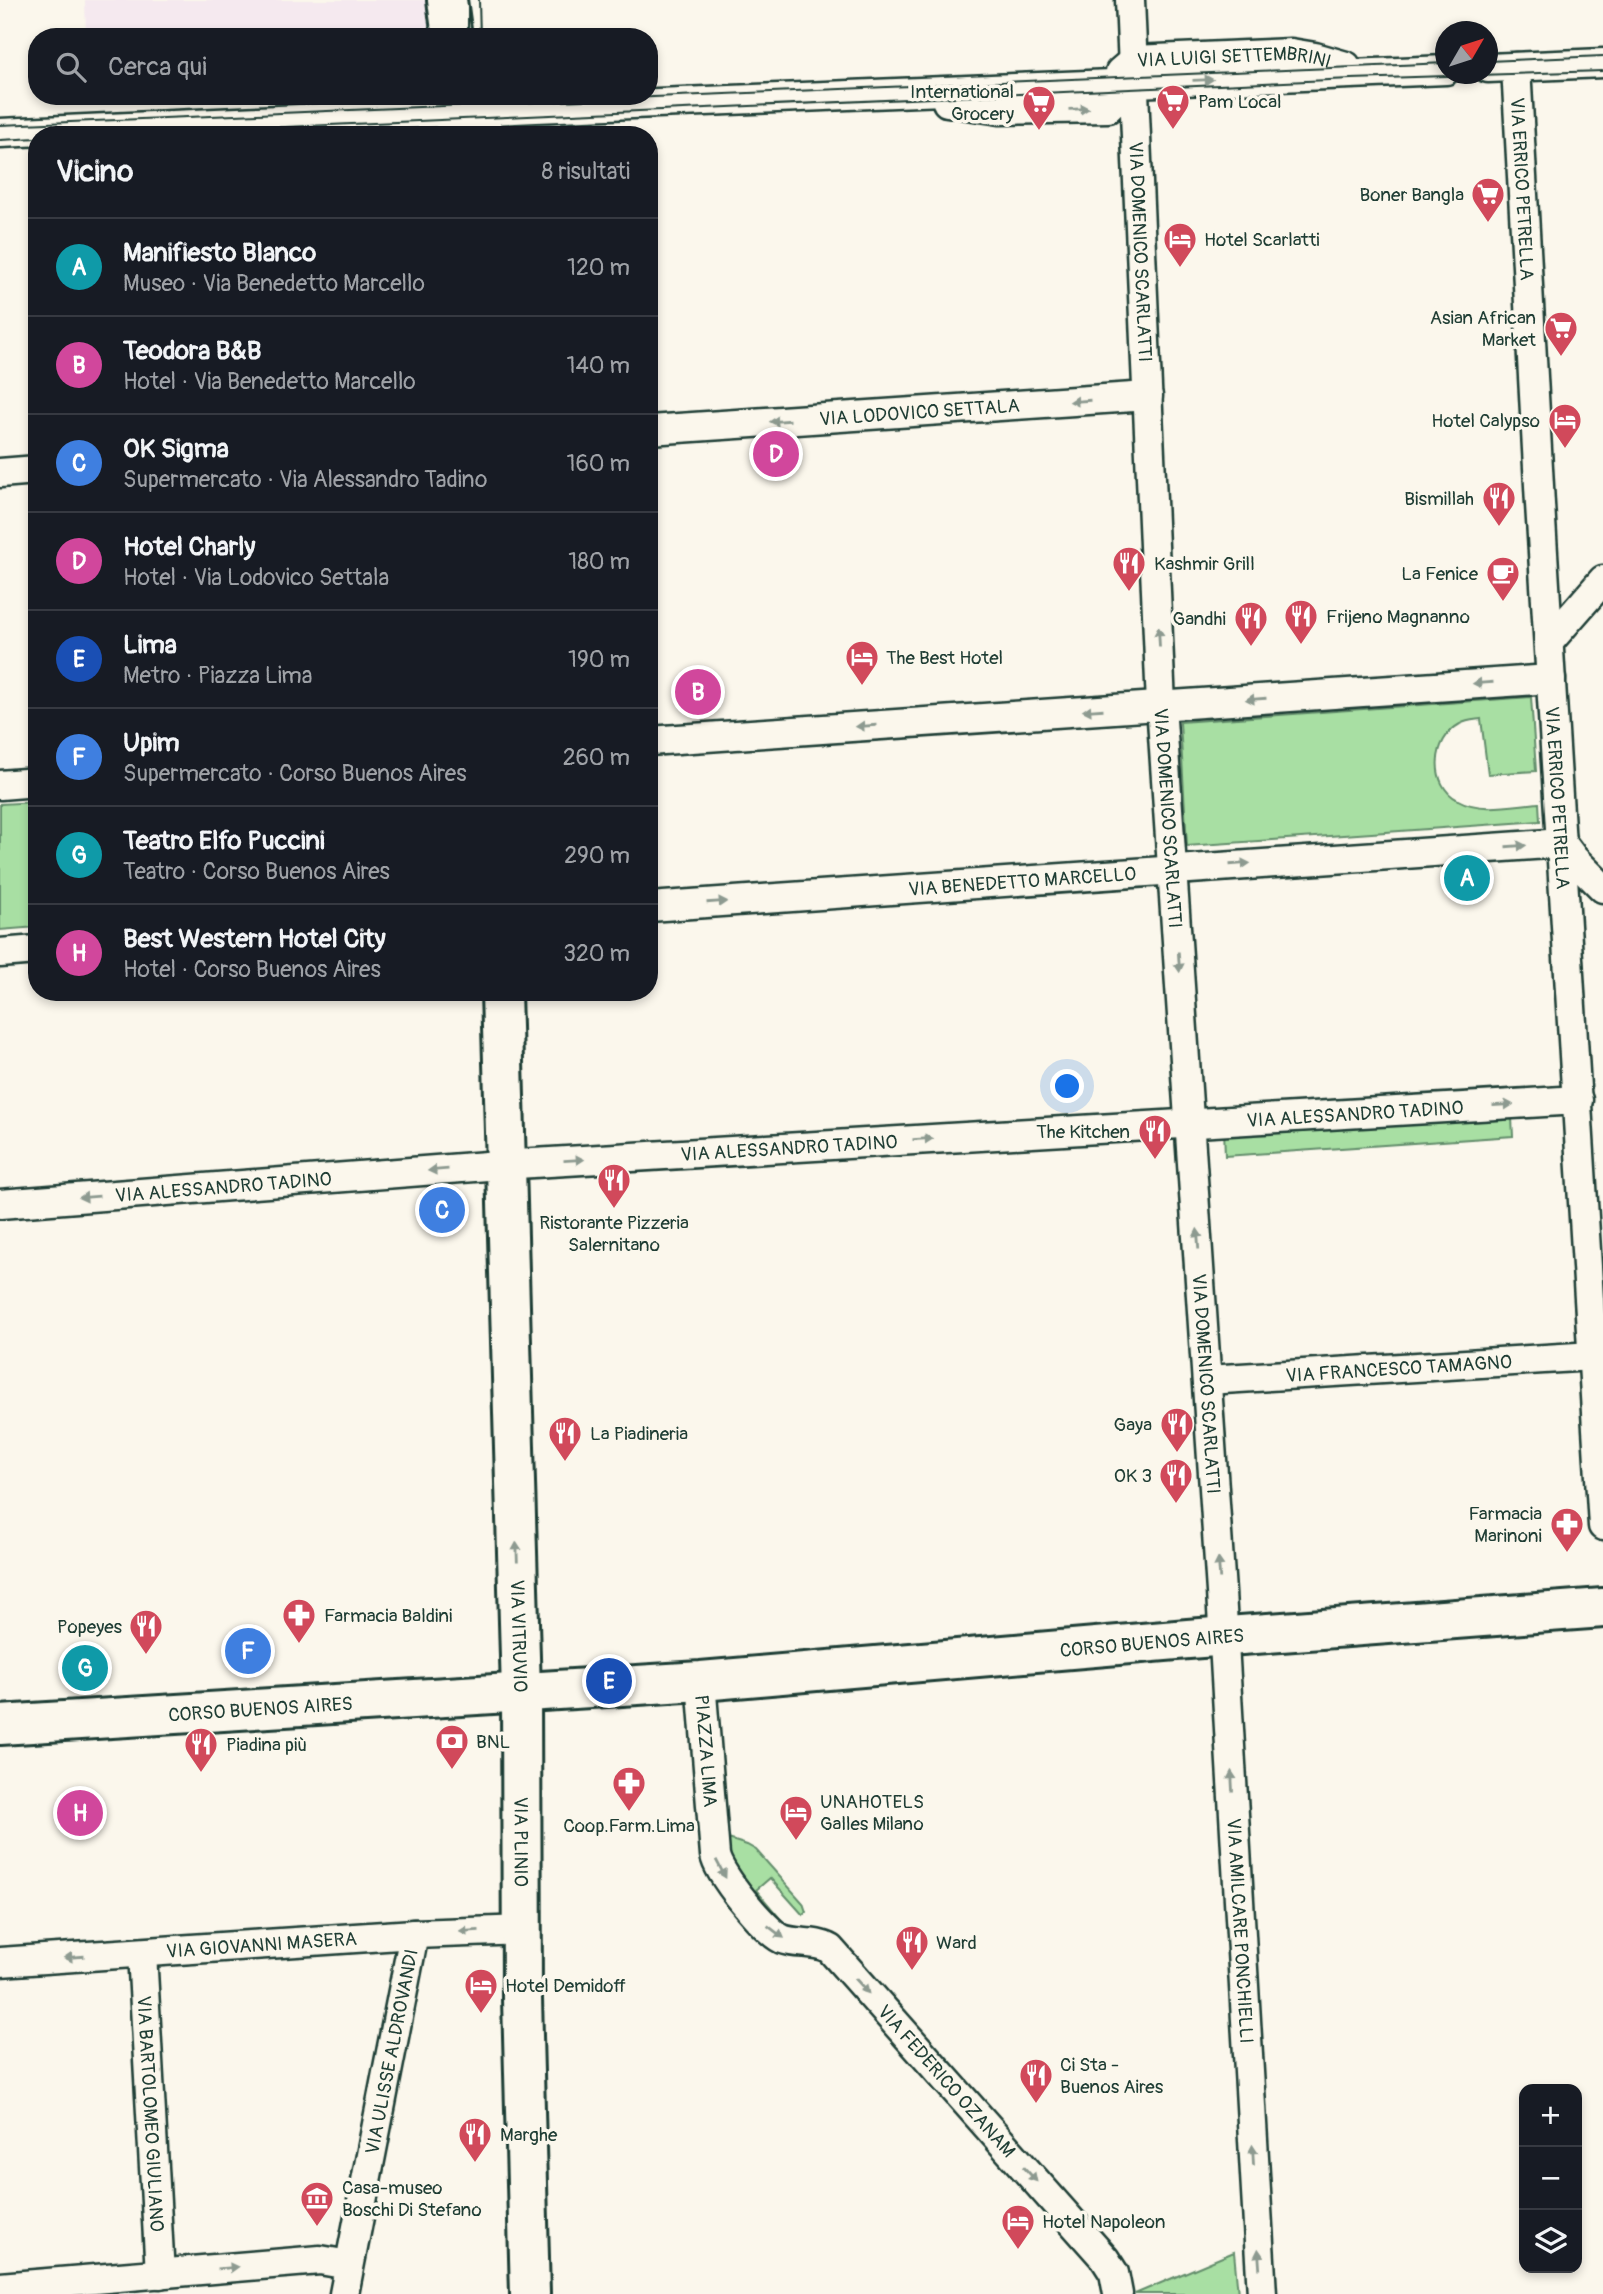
<!DOCTYPE html>
<html lang="it">
<head>
<meta charset="utf-8">
<style>
  body { margin:0; font-family:Pangolin,sans-serif; background:#242831; color:#f1f3f6 }
  .controls { position:absolute; right:21px; bottom:21px; display:grid; overflow:hidden; border-radius:14px; box-shadow:0 4px 10px #0003 }
  .controls button { width:63px; height:63px; display:grid; place-items:center; padding:0; border:0; border-bottom:2px solid #363941; background:#171b24; color:#f1f3f6; font:35px sans-serif }
  .compass { position:absolute; left:1435px; top:21px; width:63px; height:63px; border-radius:50%; background:#171b24; box-shadow:0 4px 10px #0003; rotate:51deg }
  .you { position:absolute; left:1068px; top:1087px; width:24px; height:24px; margin:-18px; border:5px solid #fff; border-radius:50%; background:#1a73e8; box-shadow:0 0 0 10px #1a73e833 }
  .badge { display:grid; place-items:center; width:46px; height:46px; border-radius:50%; background:#0b8043; color:#fff; font-size:23px; font-weight:700 }
  .pin { position:absolute; translate:-50% -50%; border:4px solid #fff; box-shadow:0 2px 7px #0006 }
  .list { margin:0; padding:0; list-style:none }
  h2 { display:flex; justify-content:space-between; align-items:center; height:91px; margin:0; padding:0 28px; font-size:30px }
  h2 small { font-size:23px; font-weight:400; color:#9ea1a6 }
  .list li { display:grid; grid-template-columns:46px 1fr auto; gap:21px; align-items:center; box-sizing:border-box; height:98px; padding:0 28px; border-top:2px solid #363941 }
  .list b { display:block; font-size:26px; white-space:nowrap }
  .list p { margin:0; font-size:23px; white-space:nowrap; color:#9ea1a6 }
  .list em { font-size:23px; font-style:normal; color:#9ea1a6 }
  .icon { flex:none; width:38px; height:38px; fill:none; stroke:currentColor; stroke-width:2; stroke-linecap:round; stroke-linejoin:round }
  .map { position:relative; flex:none; width:1603px; height:2294px; overflow:hidden }
  .search { position:absolute; background:#171b24; box-shadow:0 4px 10px #0003; left:28px; top:28px; width:630px; height:77px; display:flex; align-items:center; gap:18px; box-sizing:border-box; padding:0 24px; border-radius:28px; color:#9ea1a6; font-size:26px }
  .panel { position:absolute; background:#171b24; box-shadow:0 4px 10px #0003; left:28px; top:126px; width:630px; height:875px; border-radius:28px }
  .map>svg:first-child { display:block }
</style>
</head>
<body>
<div class="map">
<svg width="1603" height="2294" viewBox="0 0 1603 2294">
  <rect width="100%" height="100%" fill="#fbf7ec"/>
  <filter id="ink" filterUnits="userSpaceOnUse"><feTurbulence type="fractalNoise" baseFrequency=".0143" numOctaves="2"/><feDisplacementMap in="SourceGraphic" scale="14" xChannelSelector="R" yChannelSelector="G"/><feConvolveMatrix kernelMatrix="1 2 1 2 8 2 1 2 1" color-interpolation-filters="sRGB"/></filter>
  <g filter="url(#ink)">
    <!-- built -->
    <path fill="#f5e9ef" d="M85,0H429L430,37H86Z"/>
    <!-- green -->
    <g fill="#a8dfa3" stroke="#648e6c" stroke-width="2">
      <path d="M1531,697L1536,771L1488,774L1481,719C1474,720 1467,720 1460,724C1432,739 1429,785 1458,800C1481,813 1513,805 1539,803L1540,821L1187,846L1180,722Z"/>
      <path d="M37,802V927L0,930V804Z"/>
      <path d="M1512,1118L1513,1136L1225,1156L1224,1129Z"/>
      <path d="M725,1838L747,1845L756,1850L803,1903L806,1912L803,1915L770,1878L756,1890L789,1929L787,1931L729,1872Z"/>
      <path d="M1234,2252L1238,2294H1135Z"/>
    </g>
    <g fill="none" stroke-linecap="round" stroke-linejoin="round">
      <defs>
        <g id="street">
          <path id="s1" d="M1130,0L1161,705L1221,1592L1262,2294"/>
          <path id="s2" d="M1516,67L1540,504L1603,1526"/>
          <path d="M1488,68L1603,63"/>
          <path id="s3" d="M1120,72L1134,60L1291,53L1315,57L1346,66"/>
          <path d="M947,102L1000,110L1108,108L1135,82"/>
          <path d="M0,133L536,108L1446,70"/>
          <path d="M447,135L468,120L482,106"/>
          <path id="s4" d="M649,430L1148,396"/>
          <path d="M0,473L37,470"/>
          <path d="M1549,642L1603,580"/>
          <path d="M649,741L1551,679"/>
          <path d="M0,785L37,782"/>
          <path d="M1562,843L1574,859L1603,888"/>
          <path id="s5" d="M649,907L1562,843"/>
          <path d="M0,953L37,950"/>
          <path id="s6" d="M0,1204L500,1165L1578,1100"/>
          <path id="s7" d="M1207,1380L1593,1356"/>
          <path id="s8" d="M701,1681L715,1855C718,1874 765,1931 782,1939C798,1945 815,1940 830,1949L1105,2259L1114,2273L1118,2294"/>
          <path id="s9" d="M142,1953L160,2274"/>
          <path id="s10" d="M0,1962L414,1934L523,1930"/>
          <path d="M0,2287L320,2260L349,2265"/>
          <path id="s11" d="M344,2294L414,1934"/>
        </g>
        <g id="secondary">
          <path d="M447,0L452,37"/>
          <path d="M471,96L484,135"/>
          <path id="s12" d="M501,992L521,1692L522,1999L530,2294"/>
          <path id="s13" d="M0,1725L701,1681L1188,1639L1603,1608"/>
        </g>
      </defs>
      <!-- street casing -->
      <use href="#street" stroke="#1f3d34" stroke-width="33"/>
      <!-- secondary casing -->
      <use href="#secondary" stroke="#1f3d34" stroke-width="44"/>
      <!-- street -->
      <use href="#street" stroke="#fbf7ec" stroke-width="28"/>
      <!-- secondary -->
      <use href="#secondary" stroke="#fbf7ec" stroke-width="38"/>
      <!-- tram -->
      <g stroke="#1f3d34" stroke-width="2">
        <path d="M468,0V37"/>
        <path d="M479,0L480,37"/>
        <path d="M1488,61L1603,56"/>
        <path d="M0,125L1446,63"/>
        <path d="M107,135L1351,79L1603,71"/>
        <path d="M0,140L37,138"/>
      </g>
    </g>
    <!-- one-way arrows -->
    <defs><path id="oneway-solid" d="M-6-.8H1V-3.2L6.5 0L1 3.2V.8H-6Z" transform="scale(1.75)"/></defs>
    <g fill="#8d9a90">
      <use href="#oneway-solid" transform="translate(1203 80) rotate(-2)"/>
      <use href="#oneway-solid" transform="translate(1079 109) rotate(-2)"/>
      <use href="#oneway-solid" transform="translate(1080 401) rotate(176)"/>
      <use href="#oneway-solid" transform="translate(780 421) rotate(176)"/>
      <use href="#oneway-solid" transform="translate(1159 637) rotate(-93)"/>
      <use href="#oneway-solid" transform="translate(1483 683) rotate(176)"/>
      <use href="#oneway-solid" transform="translate(1256 699) rotate(176)"/>
      <use href="#oneway-solid" transform="translate(1093 710) rotate(176)"/>
      <use href="#oneway-solid" transform="translate(866 726) rotate(176)"/>
      <use href="#oneway-solid" transform="translate(1516 846) rotate(-4)"/>
      <use href="#oneway-solid" transform="translate(1240 864) rotate(-4)"/>
      <use href="#oneway-solid" transform="translate(717 902) rotate(-4)"/>
      <use href="#oneway-solid" transform="translate(1179 962) rotate(86)"/>
      <use href="#oneway-solid" transform="translate(1503 1105) rotate(-3)"/>
      <use href="#oneway-solid" transform="translate(923 1139) rotate(-3)"/>
      <use href="#oneway-solid" transform="translate(574 1160) rotate(-3)"/>
      <use href="#oneway-solid" transform="translate(438 1170) rotate(175)"/>
      <use href="#oneway-solid" transform="translate(89 1197) rotate(175)"/>
      <use href="#oneway-solid" transform="translate(1198 1239) rotate(-94)"/>
      <use href="#oneway-solid" transform="translate(517 1552) rotate(-92)"/>
      <use href="#oneway-solid" transform="translate(1219 1568) rotate(-94)"/>
      <use href="#oneway-solid" transform="translate(1232 1781) rotate(-93)"/>
      <use href="#oneway-solid" transform="translate(721 1869) rotate(62)"/>
      <use href="#oneway-solid" transform="translate(469 1931) rotate(177)"/>
      <use href="#oneway-solid" transform="translate(776 1932) rotate(37)"/>
      <use href="#oneway-solid" transform="translate(74 1957) rotate(176)"/>
      <use href="#oneway-solid" transform="translate(862 1986) rotate(48)"/>
      <use href="#oneway-solid" transform="translate(1253 2155) rotate(-93)"/>
      <use href="#oneway-solid" transform="translate(1030 2174) rotate(48)"/>
      <use href="#oneway-solid" transform="translate(1259 2259) rotate(-94)"/>
      <use href="#oneway-solid" transform="translate(228 2268) rotate(-5)"/>
    </g>
  </g>
  <!-- icons -->
  <defs>
    <symbol id="supermarket-pin" viewBox="-11 -11 22 30"><path d="M0 17L-7.5 6A9.5 9.5 0 1 1 7.5 6Z" fill="#d1495b" stroke="#fbf7ec"/><path d="M-6-5.5h2.5l.6 2H6L4.5 2H-2.5L-4.4-4H-6ZM-1.5 3.2a1.3 1.3 0 1 0 .1 0ZM3 3.2a1.3 1.3 0 1 0 .1 0Z" fill="#fff"/></symbol>
    <symbol id="hotel-pin" viewBox="-11 -11 22 30"><path d="M0 17L-7.5 6A9.5 9.5 0 1 1 7.5 6Z" fill="#d1495b" stroke="#fbf7ec"/><path d="M-6-4.5h1.5V1H6V5H4.5V3h-9V5H-6ZM-4 0a1.8 1.8 0 1 1 3.6 0ZM.5 0V-2.5h3Q6-2.5 6 0Z" fill="#fff"/></symbol>
    <symbol id="restaurant-pin" viewBox="-11 -11 22 30"><path d="M0 17L-7.5 6A9.5 9.5 0 1 1 7.5 6Z" fill="#d1495b" stroke="#fbf7ec"/><path d="M-5-6h1v4h1v-4h1v4h1v-4h1v5L-1.5 .5V6h-2V.5L-5-1ZM5-6V6H3V1.5H1.5Q1.5-4 5-6Z" fill="#fff"/></symbol>
    <symbol id="cafe-pin" viewBox="-11 -11 22 30"><path d="M0 17L-7.5 6A9.5 9.5 0 1 1 7.5 6Z" fill="#d1495b" stroke="#fbf7ec"/><path d="M-5.5-4.5H6V0H3Q3 3.5 0 3.5H-2.5Q-5.5 3.5-5.5 0ZM3-3.2v2h1.7v-2ZM-6 4.5H4V6H-6Z" fill="#fff"/></symbol>
    <symbol id="pharmacy-pin" viewBox="-11 -11 22 30"><path d="M0 17L-7.5 6A9.5 9.5 0 1 1 7.5 6Z" fill="#d1495b" stroke="#fbf7ec"/><path d="M-2-6h4v4h4v4h-4v4h-4v-4h-4v-4h4Z" fill="#fff"/></symbol>
    <symbol id="bank-pin" viewBox="-11 -11 22 30"><path d="M0 17L-7.5 6A9.5 9.5 0 1 1 7.5 6Z" fill="#d1495b" stroke="#fbf7ec"/><path d="M-6-4H6V4H-6ZM0-2.3a2.3 2.3 0 1 0 0 4.6a2.3 2.3 0 1 0 0-4.6Z" fill="#fff"/></symbol>
    <symbol id="museum-pin" viewBox="-11 -11 22 30"><path d="M0 17L-7.5 6A9.5 9.5 0 1 1 7.5 6Z" fill="#d1495b" stroke="#fbf7ec"/><path d="M0-6L6-3V-2H-6V-3ZM-5-1h2V3h-2ZM-1-1h2V3h-2ZM3-1h2V3H3ZM-6 4H6V6H-6Z" fill="#fff"/></symbol>
  </defs>
  <g fill-rule="evenodd">
    <use href="#supermarket-pin" x="1154" y="82" width="38" height="52"/>
    <use href="#supermarket-pin" x="1020" y="83" width="38" height="52"/>
    <use href="#supermarket-pin" x="1469" y="175" width="38" height="52"/>
    <use href="#hotel-pin" x="1161" y="220" width="38" height="52"/>
    <use href="#supermarket-pin" x="1542" y="309" width="38" height="52"/>
    <use href="#hotel-pin" x="1546" y="401" width="38" height="52"/>
    <use href="#restaurant-pin" x="1480" y="479" width="38" height="52"/>
    <use href="#restaurant-pin" x="1110" y="544" width="38" height="52"/>
    <use href="#cafe-pin" x="1484" y="554" width="38" height="52"/>
    <use href="#restaurant-pin" x="1282" y="597" width="38" height="52"/>
    <use href="#restaurant-pin" x="1232" y="599" width="38" height="52"/>
    <use href="#hotel-pin" x="843" y="638" width="38" height="52"/>
    <use href="#restaurant-pin" x="1136" y="1112" width="38" height="52"/>
    <use href="#restaurant-pin" x="595" y="1161" width="38" height="52"/>
    <use href="#restaurant-pin" x="1158" y="1405" width="38" height="52"/>
    <use href="#restaurant-pin" x="546" y="1414" width="38" height="52"/>
    <use href="#restaurant-pin" x="1157" y="1456" width="38" height="52"/>
    <use href="#pharmacy-pin" x="1548" y="1505" width="38" height="52"/>
    <use href="#pharmacy-pin" x="280" y="1596" width="38" height="52"/>
    <use href="#restaurant-pin" x="127" y="1607" width="38" height="52"/>
    <use href="#bank-pin" x="433" y="1722" width="38" height="52"/>
    <use href="#restaurant-pin" x="182" y="1725" width="38" height="52"/>
    <use href="#pharmacy-pin" x="610" y="1764" width="38" height="52"/>
    <use href="#hotel-pin" x="777" y="1793" width="38" height="52"/>
    <use href="#restaurant-pin" x="893" y="1923" width="38" height="52"/>
    <use href="#hotel-pin" x="462" y="1966" width="38" height="52"/>
    <use href="#restaurant-pin" x="1017" y="2056" width="38" height="52"/>
    <use href="#restaurant-pin" x="456" y="2115" width="38" height="52"/>
    <use href="#museum-pin" x="298" y="2179" width="38" height="52"/>
    <use href="#hotel-pin" x="999" y="2202" width="38" height="52"/>
  </g>
  <g text-anchor="middle" stroke-width="7" stroke-linejoin="round" paint-order="stroke">
    <!-- street labels -->
    <g font-size="19" fill="#1f3d34" stroke="#fbf7ec">
      <text dy="7" stroke="none"><textPath href="#s3" startOffset="119">VIA LUIGI SETTEMBRINI</textPath></text>
      <text dy="7" stroke="none"><textPath href="#s2" startOffset="122">VIA ERRICO PETRELLA</textPath></text>
      <text dy="7" stroke="none"><textPath href="#s1" startOffset="252">VIA DOMENICO SCARLATTI</textPath></text>
      <text dy="7" stroke="none"><textPath href="#s4" startOffset="271">VIA LODOVICO SETTALA</textPath></text>
      <text dy="7" stroke="none"><textPath href="#s2" startOffset="732">VIA ERRICO PETRELLA</textPath></text>
      <text dy="7" stroke="none"><textPath href="#s1" startOffset="819">VIA DOMENICO SCARLATTI</textPath></text>
      <text dy="7" stroke="none"><textPath href="#s5" startOffset="374">VIA BENEDETTO MARCELLO</textPath></text>
      <text dy="7" stroke="none"><textPath href="#s6" startOffset="1358">VIA ALESSANDRO TADINO</textPath></text>
      <text dy="7" stroke="none"><textPath href="#s6" startOffset="791">VIA ALESSANDRO TADINO</textPath></text>
      <text dy="7" stroke="none"><textPath href="#s6" startOffset="224">VIA ALESSANDRO TADINO</textPath></text>
      <text dy="7" stroke="none"><textPath href="#s7" startOffset="192">VIA FRANCESCO TAMAGNO</textPath></text>
      <text dy="7" stroke="none"><textPath href="#s1" startOffset="1386">VIA DOMENICO SCARLATTI</textPath></text>
      <text dy="7" stroke="none"><textPath href="#s12" startOffset="644">VIA VITRUVIO</textPath></text>
      <text dy="7" stroke="none"><textPath href="#s13" startOffset="1155">CORSO BUENOS AIRES</textPath></text>
      <text dy="7" stroke="none"><textPath href="#s13" startOffset="261">CORSO BUENOS AIRES</textPath></text>
      <text dy="7" stroke="none"><textPath href="#s8" startOffset="70">PIAZZA LIMA</textPath></text>
      <text dy="7" stroke="none"><textPath href="#s12" startOffset="850">VIA PLINIO</textPath></text>
      <text dy="7" stroke="none"><textPath href="#s1" startOffset="1934">VIA AMILCARE PONCHIELLI</textPath></text>
      <text dy="7" stroke="none"><textPath href="#s10" startOffset="262">VIA GIOVANNI MASERA</textPath></text>
      <text dy="7" stroke="none"><textPath href="#s11" startOffset="247">VIA ULISSE ALDROVANDI</textPath></text>
      <text dy="7" stroke="none"><textPath href="#s8" startOffset="509">VIA FEDERICO OZANAM</textPath></text>
      <text dy="7" stroke="none"><textPath href="#s9" startOffset="161">VIA BARTOLOMEO GIULIANO</textPath></text>
    </g>
    <!-- poi labels -->
    <g font-size="19" fill="#1f3d34" stroke="#fbf7ec" text-anchor="start">
      <text x="1014" y="98" text-anchor="end">International<tspan x="1014" dy="22">Grocery</tspan></text>
      <text x="1198" y="108">Pam Local</text>
      <text x="1464" y="201" text-anchor="end">Boner Bangla</text>
      <text x="1204" y="246">Hotel Scarlatti</text>
      <text x="1536" y="324" text-anchor="end">Asian African<tspan x="1536" dy="22">Market</tspan></text>
      <text x="1540" y="427" text-anchor="end">Hotel Calypso</text>
      <text x="1474" y="505" text-anchor="end">Bismillah</text>
      <text x="1154" y="570">Kashmir Grill</text>
      <text x="1478" y="580" text-anchor="end">La Fenice</text>
      <text x="1326" y="623">Frijeno Magnanno</text>
      <text x="1226" y="625" text-anchor="end">Gandhi</text>
      <text x="886" y="664">The Best Hotel</text>
      <text x="1130" y="1138" text-anchor="end">The Kitchen</text>
      <text x="614" y="1229" text-anchor="middle">Ristorante Pizzeria<tspan x="614" dy="22">Salernitano</tspan></text>
      <text x="1152" y="1431" text-anchor="end">Gaya</text>
      <text x="590" y="1440">La Piadineria</text>
      <text x="1152" y="1482" text-anchor="end">OK 3</text>
      <text x="1542" y="1520" text-anchor="end">Farmacia<tspan x="1542" dy="22">Marinoni</tspan></text>
      <text x="324" y="1622">Farmacia Baldini</text>
      <text x="122" y="1633" text-anchor="end">Popeyes</text>
      <text x="476" y="1748">BNL</text>
      <text x="226" y="1751">Piadina più</text>
      <text x="820" y="1808">UNAHOTELS<tspan x="820" dy="22">Galles Milano</tspan></text>
      <text x="629" y="1832" text-anchor="middle">Coop.Farm.Lima</text>
      <text x="936" y="1949">Ward</text>
      <text x="505" y="1992">Hotel Demidoff</text>
      <text x="1060" y="2071">Ci Sta -<tspan x="1060" dy="22">Buenos Aires</tspan></text>
      <text x="500" y="2141">Marghe</text>
      <text x="342" y="2194">Casa-museo<tspan x="342" dy="22">Boschi Di Stefano</tspan></text>
      <text x="1042" y="2228">Hotel Napoleon</text>
    </g>
  </g>
</svg>
<div class="controls">
<button>+</button>
<button>−</button>
<button><svg class="icon" aria-label="layers" viewBox="0 0 24 24"><path d="M12 4l9 5-9 5-9-5zM3 14l9 5 9-5"/></svg></button>
</div>
<svg class="compass" viewBox="-18 -18 36 36"><path d="M0-13l5 13h-10z" fill="#e53935"/><path d="M0 13l5-13h-10z" fill="#9ea1a6"/></svg>
<div class="you"></div>
<div class="pin badge" style="left:1467px;top:878px;background:#0f9aa8">A</div>
<div class="pin badge" style="left:698px;top:692px;background:#d1479c">B</div>
<div class="pin badge" style="left:442px;top:1210px;background:#3f7fe0">C</div>
<div class="pin badge" style="left:776px;top:454px;background:#d1479c">D</div>
<div class="pin badge" style="left:609px;top:1681px;background:#1a4fb4">E</div>
<div class="pin badge" style="left:248px;top:1651px;background:#3f7fe0">F</div>
<div class="pin badge" style="left:85px;top:1668px;background:#0f9aa8">G</div>
<div class="pin badge" style="left:80px;top:1813px;background:#d1479c">H</div>
<div class="search"><svg class="icon" aria-label="search" viewBox="0 0 24 24"><circle cx="10" cy="10" r="6"/><path d="M15 15l6 6"/></svg>Cerca qui</div>
<section class="panel">
<h2>Vicino<small>8 risultati</small></h2>
<ul class="list">
<li><span class="badge" style="background:#0f9aa8">A</span><div><b>Manifiesto Blanco</b><p>Museo · Via Benedetto Marcello</p></div><em>120 m</em></li>
<li><span class="badge" style="background:#d1479c">B</span><div><b>Teodora B&amp;B</b><p>Hotel · Via Benedetto Marcello</p></div><em>140 m</em></li>
<li><span class="badge" style="background:#3f7fe0">C</span><div><b>OK Sigma</b><p>Supermercato · Via Alessandro Tadino</p></div><em>160 m</em></li>
<li><span class="badge" style="background:#d1479c">D</span><div><b>Hotel Charly</b><p>Hotel · Via Lodovico Settala</p></div><em>180 m</em></li>
<li><span class="badge" style="background:#1a4fb4">E</span><div><b>Lima</b><p>Metro · Piazza Lima</p></div><em>190 m</em></li>
<li><span class="badge" style="background:#3f7fe0">F</span><div><b>Upim</b><p>Supermercato · Corso Buenos Aires</p></div><em>260 m</em></li>
<li><span class="badge" style="background:#0f9aa8">G</span><div><b>Teatro Elfo Puccini</b><p>Teatro · Corso Buenos Aires</p></div><em>290 m</em></li>
<li><span class="badge" style="background:#d1479c">H</span><div><b>Best Western Hotel City</b><p>Hotel · Corso Buenos Aires</p></div><em>320 m</em></li>
</ul>
</section>
</div>
</body>
</html>
